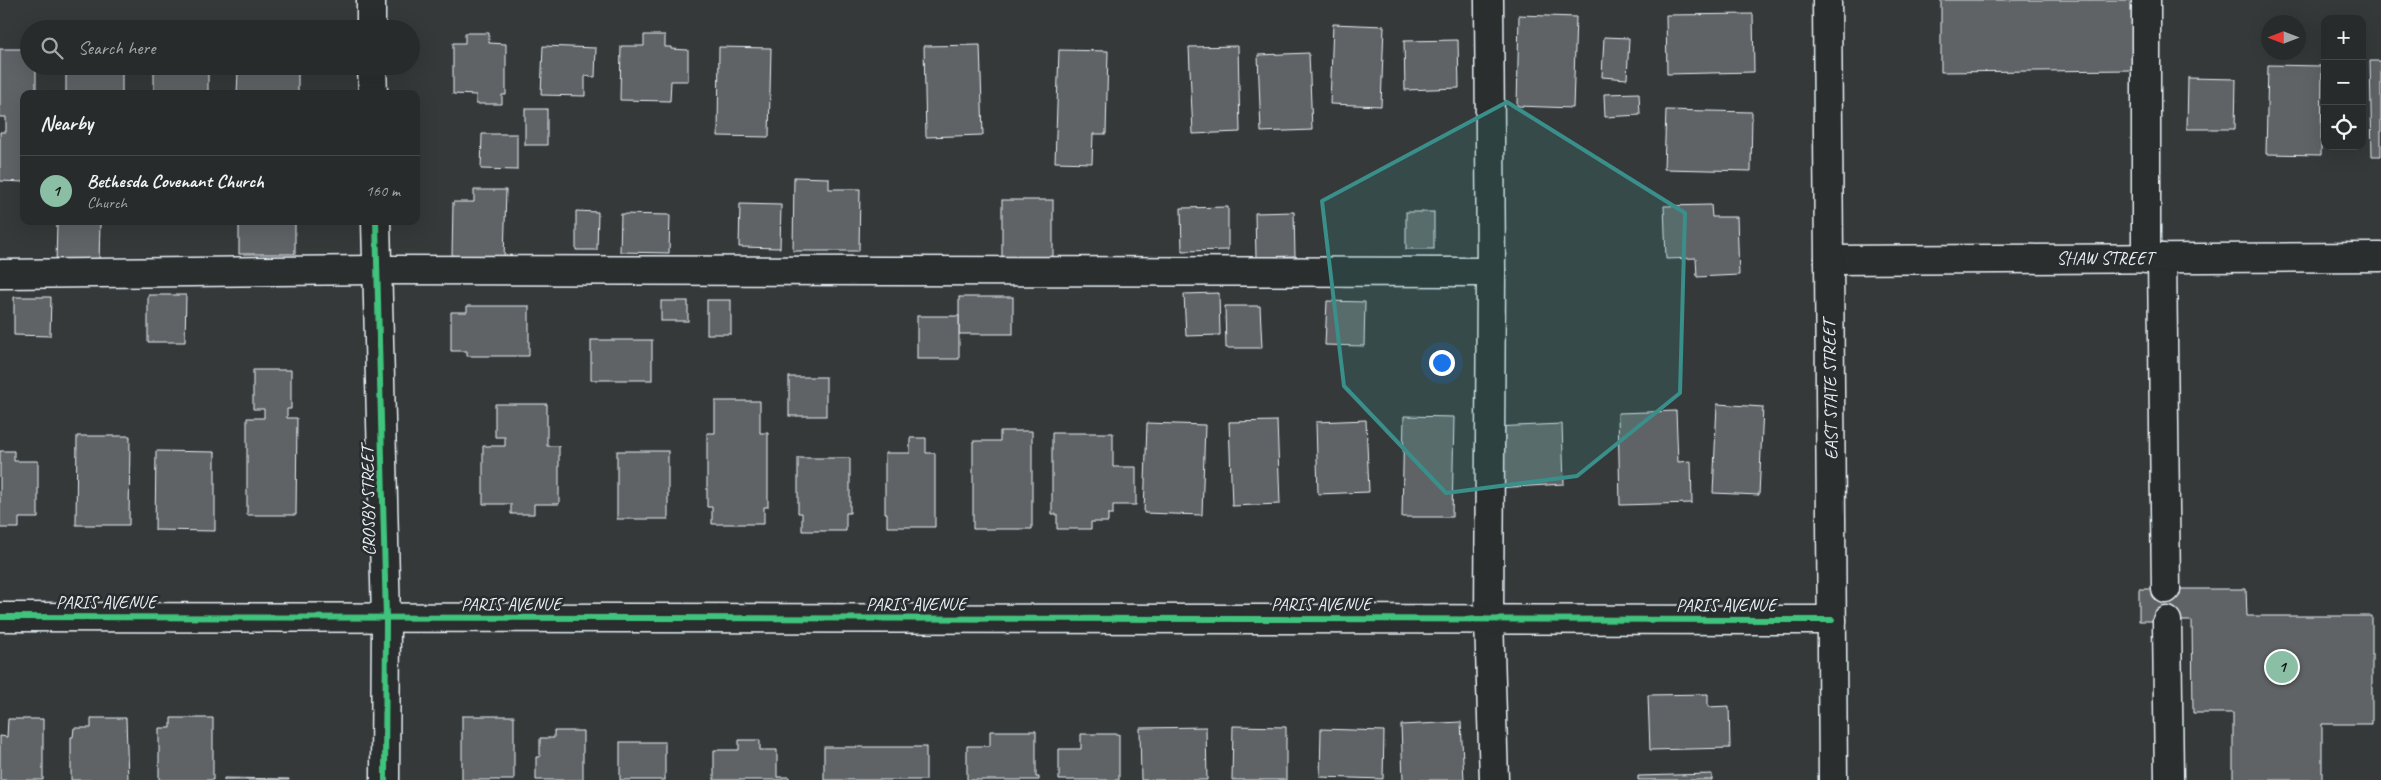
<!DOCTYPE html>
<html lang="en">
<head>
<meta charset="utf-8">
<style>
  body { margin:0; font-family:Caveat,sans-serif; background:#343738; color:#f1f3f6 }
  .controls { position:absolute; right:15px; top:15px; display:grid; overflow:hidden; border-radius:10px; box-shadow:0 5px 20px #0002 }
  .controls button { width:45px; height:45px; display:grid; place-items:center; padding:0; border:0; border-bottom:1px solid #444748; background:#282b2c; color:#f1f3f6; font:25px sans-serif }
  .compass { position:absolute; left:2261px; top:15px; width:45px; height:45px; border-radius:50%; background:#282b2c; box-shadow:0 5px 20px #0002; rotate:270deg }
  .you { position:absolute; left:1441px; top:362px; width:18px; height:18px; margin:-12px; border:4px solid #fff; border-radius:50%; background:#1a73e8; box-shadow:0 0 0 8px #1a73e833 }
  .badge { display:grid; place-items:center; width:32px; height:32px; border-radius:50%; background:#8abfa5; color:#111; font-size:16px; font-weight:700 }
  .pin { position:absolute; translate:-50% -50%; border:2px solid #fff; box-shadow:0 1px 5px #0006 }
  .list { margin:0; padding:0; list-style:none }
  h2 { display:flex; justify-content:space-between; align-items:center; height:65px; margin:0; padding:0 20px; font-size:21px }
  h2 small { font-size:16px; font-weight:400; color:#a5a7a9 }
  .list li { display:grid; grid-template-columns:32px 1fr auto; gap:15px; align-items:center; box-sizing:border-box; height:70px; padding:0 20px; border-top:1px solid #444748 }
  .list b { display:block; font-size:19px; white-space:nowrap }
  .list p { margin:0; font-size:16px; white-space:nowrap; color:#a5a7a9 }
  .list em { font-size:16px; font-style:normal; color:#a5a7a9 }
  .icon { flex:none; width:28px; height:28px; fill:none; stroke:currentColor; stroke-width:2; stroke-linecap:round; stroke-linejoin:round }
  .map { position:relative; flex:none; width:2381px; height:780px; overflow:hidden }
  .search { position:absolute; background:#282b2c; box-shadow:0 5px 20px #0002; left:20px; top:20px; width:400px; height:55px; display:flex; align-items:center; gap:12px; box-sizing:border-box; padding:0 18px; border-radius:28px; color:#a5a7a9; font-size:19px }
  .panel { position:absolute; background:#282b2c; box-shadow:0 5px 20px #0002; left:20px; top:90px; width:400px; height:135px; border-radius:10px }
  .map>svg:first-child { display:block }
</style>
</head>
<body>
<div class="map">
<svg width="2381" height="780" viewBox="0 0 2381 780">
  <rect width="100%" height="100%" fill="#35393a"/>
  <filter id="ink" filterUnits="userSpaceOnUse"><feTurbulence type="fractalNoise" baseFrequency=".02" numOctaves="2"/><feDisplacementMap in="SourceGraphic" scale="10" xChannelSelector="R" yChannelSelector="G"/><feConvolveMatrix kernelMatrix="1 2 1 2 8 2 1 2 1" color-interpolation-filters="sRGB"/></filter>
  <g filter="url(#ink)">
    <!-- building -->
    <g fill="#5f6365" stroke="#e8f1f8">
      <path d="M1941,0H2132V70L1941,72Z"/>
      <path d="M1753,14L1754,72L1667,74L1666,15Z"/>
      <path d="M1519,15L1576,17L1573,108L1517,106Z"/>
      <path d="M1333,24L1384,26L1381,106L1330,104Z"/>
      <path d="M465,33H489V43L506,44V95H502V104H476V95L453,94V43H465Z"/>
      <path d="M644,35H665V47H671V49L688,50V81H671L670,101L620,100L621,46H644Z"/>
      <path d="M1604,37L1629,38L1627,79L1602,77Z"/>
      <path d="M1458,40L1459,88L1405,90L1404,41Z"/>
      <path d="M980,45L983,135L926,137L924,46Z"/>
      <path d="M543,46L596,48L595,77L585,76V96L541,95Z"/>
      <path d="M1238,46L1240,132L1193,134L1189,47Z"/>
      <path d="M719,47L771,48L769,137L718,136Z"/>
      <path d="M0,49H29V66H36V94H24V182L0,181V132H6V117H0Z"/>
      <path d="M1059,50L1108,51L1106,134H1093L1092,163L1055,162Z"/>
      <path d="M1309,53L1312,130L1261,132L1258,55Z"/>
      <path d="M2370,61H2381V156H2372Z"/>
      <path d="M2268,65L2322,66L2321,155L2266,154Z"/>
      <rect x="66" y="66" width="56" height="28"/>
      <rect x="154" y="66" width="54" height="28"/>
      <path d="M245,66H298V94H237L238,72H245Z"/>
      <path d="M2188,78L2236,79L2235,129H2187Z"/>
      <path d="M1639,93L1640,115L1605,117L1604,94Z"/>
      <rect x="525" y="109" width="22" height="36"/>
      <path d="M1666,110L1752,112L1751,171L1664,169Z"/>
      <path d="M482,134H517V170L481,169Z"/>
      <path d="M794,177L829,178V189H860L859,251H793Z"/>
      <path d="M474,190H506L504,258H452L453,202H474Z"/>
      <rect x="1002" y="200" width="51" height="64"/>
      <path d="M740,204L781,205L780,248L739,247Z"/>
      <path d="M1711,205L1712,217H1737L1739,275L1697,277L1696,258L1666,259L1664,206Z"/>
      <path d="M1228,207V250L1182,251L1181,208Z"/>
      <path d="M576,211L598,212L597,250H576Z"/>
      <path d="M1294,212L1295,256L1256,257L1255,213Z"/>
      <rect x="1406" y="212" width="28" height="37"/>
      <path d="M621,214L670,215L669,253L620,252Z"/>
      <rect x="239" y="221" width="56" height="33"/>
      <path d="M57,223H100L99,262H56Z"/>
      <path d="M1219,293L1220,335L1186,336L1184,294Z"/>
      <path d="M148,295H186L185,342H148Z"/>
      <path d="M14,297H51L50,336L14,335Z"/>
      <rect x="959" y="297" width="54" height="37"/>
      <rect x="707" y="300" width="24" height="34"/>
      <rect x="661" y="301" width="27" height="20"/>
      <path d="M1327,301L1365,302L1364,346L1325,345Z"/>
      <path d="M467,306H529V356H467V351H451V312H467Z"/>
      <path d="M1225,306H1260L1262,348H1226Z"/>
      <rect x="917" y="316" width="42" height="43"/>
      <rect x="591" y="340" width="61" height="40"/>
      <path d="M253,370H291V409H287V418H297L296,515H247V418H264V409H253Z"/>
      <rect x="789" y="377" width="37" height="39"/>
      <path d="M715,401H760V433H768V507H764V524H712V507H707V433H715Z"/>
      <path d="M495,404H547V446H559V504H534V514H511V504H483V446H505V437H495Z"/>
      <path d="M1717,404L1763,407L1759,495L1713,493Z"/>
      <path d="M1676,411L1678,462L1691,461L1692,503L1620,505L1618,413Z"/>
      <path d="M1404,416L1454,417L1452,517H1402Z"/>
      <path d="M1366,420L1369,492L1318,494L1316,422Z"/>
      <path d="M1277,421L1280,504L1232,506L1229,422Z"/>
      <path d="M1147,423L1205,425L1202,515L1144,513Z"/>
      <path d="M1562,424L1564,484L1496,488L1493,427Z"/>
      <path d="M1000,431H1032V529H973V441H1000Z"/>
      <path d="M1052,433H1113V467H1136V505H1113V514H1108V522H1091V529H1057V514H1052Z"/>
      <path d="M77,436H130L129,525H76Z"/>
      <path d="M910,438H926V453H935V527H887V513H885V453H910Z"/>
      <path d="M0,451H14V461H38V518H19V528H0Z"/>
      <path d="M156,451L215,452V531L155,530Z"/>
      <rect x="617" y="451" width="51" height="68"/>
      <path d="M798,458H850V513H846V531H802V513H798Z"/>
      <path d="M2139,589H2246L2247,616H2372V724H2322V780H2233V713H2193L2192,621H2139Z"/>
      <path d="M1708,694V707L1729,706L1730,748L1650,750L1648,695Z"/>
      <rect x="462" y="716" width="52" height="64"/>
      <path d="M91,718H126L128,780H71V737H73L74,728H91Z"/>
      <path d="M171,718H213V780H159V728H171Z"/>
      <path d="M8,719H43V780H0V736L7,737Z"/>
      <path d="M1461,722L1464,780H1403L1401,725Z"/>
      <path d="M1233,726L1286,727V780H1232Z"/>
      <path d="M1206,727L1207,780H1141L1140,728Z"/>
      <path d="M1321,729L1384,731L1383,779L1320,777Z"/>
      <path d="M554,731H583V780H536V757H540V738H554Z"/>
      <path d="M990,731H1036V777H1039V780H967V746H990Z"/>
      <path d="M1081,734H1119V780H1059V749H1081Z"/>
      <path d="M739,740H760V750H777V777H789V780H714V750H739Z"/>
      <rect x="620" y="742" width="45" height="38"/>
      <rect x="824" y="747" width="102" height="33"/>
      <path d="M1712,774V780H1638V776Z"/>
      <path d="M224,778L289,779V780H224Z"/>
    </g>
    <g fill="none" stroke-linecap="round" stroke-linejoin="round">
      <defs>
        <g id="minor">
          <path d="M371,0V29"/>
          <path d="M2146,0V259"/>
          <path d="M372,66L373,94"/>
          <path d="M376,221L386,619L385,780"/>
          <path d="M2162,258L2166,589"/>
          <path d="M1829,260L2381,257"/>
          <path d="M1491,272L1489,619L1494,780"/>
          <path d="M0,274L377,270L1491,272L1489,0"/>
          <path d="M0,617L1832,620"/>
          <path d="M2167,621L2169,780"/>
        </g>
        <path id="major" d="M1827,0L1833,780"/>
      </defs>
      <!-- minor casing -->
      <use href="#minor" stroke="#e8f1f8" stroke-width="31"/>
      <!-- major casing -->
      <use href="#major" stroke="#e8f1f8" stroke-width="31"/>
      <!-- minor -->
      <use href="#minor" stroke="#2a2d2e" stroke-width="28"/>
      <!-- major -->
      <use href="#major" stroke="#2a2d2e" stroke-width="28"/>
      <defs>
        <g id="cycleway">
          <path d="M376,221L386,619L385,780"/>
          <path d="M0,617L1832,620"/>
        </g>
      </defs>
      <!-- cycleway casing -->
      <use href="#cycleway" stroke="#2a2d2e" stroke-width="9"/>
      <!-- cycleway -->
      <use href="#cycleway" stroke="#40c37c" stroke-width="6"/>
    </g>
  </g>
  <!-- marked area -->
  <path fill="#3a8f8a" fill-opacity="0.2" stroke="#3a8f8a" stroke-width="4" stroke-linejoin="round" d="M1507,102L1685,213L1680,393L1577,476L1446,493L1344,386L1322,201Z"/>
  <g text-anchor="middle" stroke-width="5" stroke-linejoin="round" paint-order="stroke">
    <!-- street labels -->
    <g font-size="18" fill="#e8f1f8" stroke="#2a2d2e">
      <text x="2105" y="264">SHAW STREET</text>
      <text transform="translate(1830 390) rotate(-91)" y="6">EAST STATE STREET</text>
      <text transform="translate(368 501) rotate(-91)" y="6">CROSBY STREET</text>
      <text x="106" y="608">PARIS AVENUE</text>
      <text x="511" y="610">PARIS AVENUE</text>
      <text x="916" y="610">PARIS AVENUE</text>
      <text x="1321" y="610">PARIS AVENUE</text>
      <text x="1726" y="611">PARIS AVENUE</text>
    </g>
  </g>
</svg>
<div class="controls">
<button>+</button>
<button>−</button>
<button><svg class="icon" aria-label="locate" viewBox="0 0 24 24"><circle cx="12" cy="12" r="6"/><path d="M12 2v4M12 18v4M2 12h4M18 12h4"/></svg></button>
</div>
<svg class="compass" viewBox="-18 -18 36 36"><path d="M0-13l5 13h-10z" fill="#e53935"/><path d="M0 13l5-13h-10z" fill="#a5a7a9"/></svg>
<div class="you"></div>
<div class="pin badge" style="left:2282px;top:667px">1</div>
<div class="search"><svg class="icon" aria-label="search" viewBox="0 0 24 24"><circle cx="10" cy="10" r="6"/><path d="M15 15l6 6"/></svg>Search here</div>
<section class="panel">
<h2>Nearby<small></small></h2>
<ul class="list">
<li><span class="badge">1</span><div><b>Bethesda Covenant Church</b><p>Church</p></div><em>160 m</em></li>
</ul>
</section>
</div>
</body>
</html>
